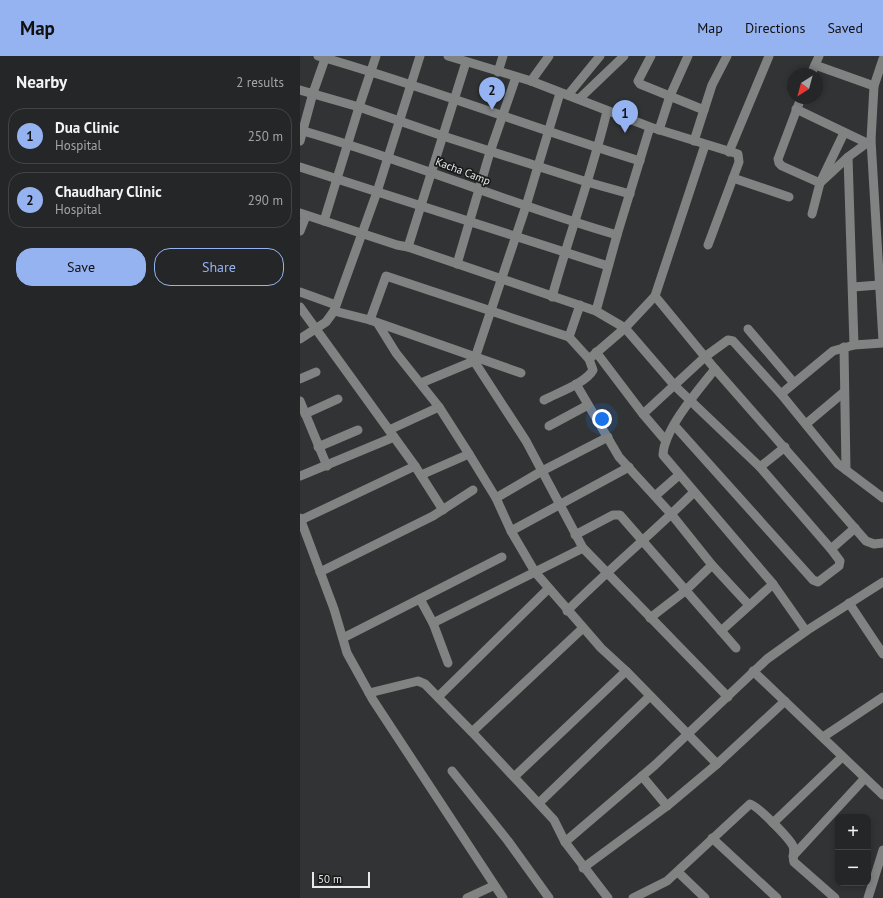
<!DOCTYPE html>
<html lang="en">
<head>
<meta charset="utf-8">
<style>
  body { margin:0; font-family:"PT Sans",sans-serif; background:#313233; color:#f1f3f6 }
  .controls { position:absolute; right:12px; bottom:12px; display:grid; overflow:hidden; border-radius:8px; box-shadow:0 2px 6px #0003 }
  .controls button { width:36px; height:36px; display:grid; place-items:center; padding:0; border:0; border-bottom:1px solid #424344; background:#252627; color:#f1f3f6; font:20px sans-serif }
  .compass { position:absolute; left:487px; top:12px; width:36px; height:36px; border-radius:50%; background:#252627; box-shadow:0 2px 6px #0003; rotate:216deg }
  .scale { position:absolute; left:12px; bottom:10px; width:58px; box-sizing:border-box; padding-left:4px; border:2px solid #e7e9e9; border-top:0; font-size:11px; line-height:14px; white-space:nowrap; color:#e7e9e9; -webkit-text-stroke:3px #191b1b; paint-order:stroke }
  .you { position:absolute; left:302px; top:363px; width:14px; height:14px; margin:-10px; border:3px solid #fff; border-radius:50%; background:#1a73e8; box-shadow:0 0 0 6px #1a73e833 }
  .badge { display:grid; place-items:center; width:26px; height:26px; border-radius:50%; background:#95b2f1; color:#111; font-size:13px; font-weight:700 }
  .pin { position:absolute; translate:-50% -33px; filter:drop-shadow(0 1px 2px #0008) }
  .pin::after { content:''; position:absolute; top:21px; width:14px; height:12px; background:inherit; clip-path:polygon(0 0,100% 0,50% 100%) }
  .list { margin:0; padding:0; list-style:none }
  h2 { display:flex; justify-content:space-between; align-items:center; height:52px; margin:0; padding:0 16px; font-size:17px }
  h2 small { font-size:13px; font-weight:400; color:#a3a5a7 }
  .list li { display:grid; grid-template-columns:26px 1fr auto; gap:12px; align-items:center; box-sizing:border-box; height:56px; margin:0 8px 8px; padding:0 8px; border:1px solid #424344; border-radius:16px }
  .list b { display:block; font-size:15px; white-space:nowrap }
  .list p { margin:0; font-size:13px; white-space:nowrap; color:#a3a5a7 }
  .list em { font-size:13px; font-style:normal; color:#a3a5a7 }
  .actions { display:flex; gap:8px; padding:12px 16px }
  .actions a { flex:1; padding:9px 0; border:1px solid #95b2f1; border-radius:16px; text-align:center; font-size:14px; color:#95b2f1 }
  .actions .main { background:#95b2f1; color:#111 }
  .map { position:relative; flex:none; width:583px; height:842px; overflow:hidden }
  header { display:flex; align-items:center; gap:24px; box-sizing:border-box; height:56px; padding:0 20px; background:#95b2f1; color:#111 }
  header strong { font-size:19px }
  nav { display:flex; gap:22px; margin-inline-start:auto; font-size:14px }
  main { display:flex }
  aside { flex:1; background:#252627 }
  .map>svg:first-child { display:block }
</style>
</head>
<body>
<header>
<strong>Map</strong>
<nav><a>Map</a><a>Directions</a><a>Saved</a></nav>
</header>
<main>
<aside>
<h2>Nearby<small>2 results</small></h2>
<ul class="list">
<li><span class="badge">1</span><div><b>Dua Clinic</b><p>Hospital</p></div><em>250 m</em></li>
<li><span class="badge">2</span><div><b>Chaudhary Clinic</b><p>Hospital</p></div><em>290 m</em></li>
</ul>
<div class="actions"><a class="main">Save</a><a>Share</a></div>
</aside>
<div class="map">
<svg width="583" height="842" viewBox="0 0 583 842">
  <rect width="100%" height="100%" fill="#313334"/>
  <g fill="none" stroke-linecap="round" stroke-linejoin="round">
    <!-- minor -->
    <g stroke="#818282" stroke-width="9">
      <path d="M18,0C127,31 232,72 340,105"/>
      <path d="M148,0L231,25L350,71L438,98L439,106L408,189"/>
      <path d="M351,0L338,25L340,28L404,54"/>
      <path d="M583,3L574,30L571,84L583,285"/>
      <path d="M515,9L574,30"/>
      <path d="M198,16L203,0"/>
      <path d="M511,18L519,0"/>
      <path d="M231,25L249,0"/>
      <path d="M0,34L59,51L143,80L287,126L330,138"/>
      <path d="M260,37L226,150L174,305L226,385L283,492L428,641"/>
      <path d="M268,39L300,0"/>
      <path d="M501,42L478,103L479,107L482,110L520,127L548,101L571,84"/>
      <path d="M279,43L324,0"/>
      <path d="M496,53L567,87"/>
      <path d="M0,74C107,104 210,148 317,179"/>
      <path d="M359,74L370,40L388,0"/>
      <path d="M0,85L13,37L26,0"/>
      <path d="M394,85L412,29L427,0"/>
      <path d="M429,96L469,0"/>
      <path d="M548,101L554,289"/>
      <path d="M0,111L308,210"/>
      <path d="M433,122L489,141"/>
      <path d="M0,157L97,189L108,191L296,255L325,272L375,330L460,411L531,493L540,505L539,510L518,526L513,524L374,369"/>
      <path d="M512,158L520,127L544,77"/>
      <path d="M24,165L59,51L76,0"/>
      <path d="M0,175L6,160"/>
      <path d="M108,191L166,6"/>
      <path d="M157,208L190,96L216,21"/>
      <path d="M553,231L579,229"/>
      <path d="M0,236L36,249"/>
      <path d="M355,240L415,313L566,485L574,488L583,487"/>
      <path d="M252,241C269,179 292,118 307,55"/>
      <path d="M0,251L115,410L143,454"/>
      <path d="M34,255L70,264L221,317"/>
      <path d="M296,255L317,179L350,71"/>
      <path d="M70,264L86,220L269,281L289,303L293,314C286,327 257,337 244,344"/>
      <path d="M78,268L96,297L139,351L169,398L196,442L211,475L235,516L301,592L326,615L417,708"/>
      <path d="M448,273L494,327"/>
      <path d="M269,281L280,249"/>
      <path d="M0,283L26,266L34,255L77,136L120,0"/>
      <path d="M544,291L546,414"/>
      <path d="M296,296L343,358L366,385"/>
      <path d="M289,303L325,272L355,240L405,89"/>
      <path d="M415,313C399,333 364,373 363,399L473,528L506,575"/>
      <path d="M0,323L16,316"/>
      <path d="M121,327L174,305"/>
      <path d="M276,328L319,401L372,459L412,509L448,548"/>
      <path d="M481,338L533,295L554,289L583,287"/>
      <path d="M0,345L27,410"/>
      <path d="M5,358L38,343"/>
      <path d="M343,358L406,300L428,284L433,285L481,338L538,408L583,442"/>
      <path d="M506,368L544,336"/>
      <path d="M249,370L288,349"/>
      <path d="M89,374L139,351"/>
      <path d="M18,391L58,374"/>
      <path d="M460,411L485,391"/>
      <path d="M121,419L169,398"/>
      <path d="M0,420L94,381"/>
      <path d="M355,440L379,419"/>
      <path d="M196,442L242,415L308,381"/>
      <path d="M0,462L34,553L47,597L73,644L203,842"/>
      <path d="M1,464L115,410"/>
      <path d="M211,475L329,411"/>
      <path d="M275,479L313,459H320L436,592"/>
      <path d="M531,493L555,472"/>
      <path d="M20,516L133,460L173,434"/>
      <path d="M120,543L133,567L283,492"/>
      <path d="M549,547L583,598"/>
      <path d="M267,555C308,514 353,477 394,436"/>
      <path d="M350,562L385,535L412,509"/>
      <path d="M133,567L148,607"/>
      <path d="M421,575L473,528"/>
      <path d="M43,582L202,501"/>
      <path d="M453,615L583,739"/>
      <path d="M69,637L118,625L125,628L172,676L254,764L265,786L308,842"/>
      <path d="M138,641L248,533"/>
      <path d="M172,676L283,572"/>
      <path d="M523,681L583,641"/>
      <path d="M152,715L208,785L249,842"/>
      <path d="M342,720L367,750"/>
      <path d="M214,721L326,615"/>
      <path d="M239,747L350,640"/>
      <path d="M473,767L542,701"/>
      <path d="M412,782L477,842"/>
      <path d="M265,786L355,709L467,603L506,575L583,526"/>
      <path d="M493,800L565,722"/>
      <path d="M283,812L367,750L417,708L485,645"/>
      <path d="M378,816L405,842"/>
      <path d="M167,842L193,830"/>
      <path d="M333,842L367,825L450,748C458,750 489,782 493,790C495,795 492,801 494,806L535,842"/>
      <path d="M568,842L583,794"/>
    </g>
  </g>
  <g text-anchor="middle" stroke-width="3.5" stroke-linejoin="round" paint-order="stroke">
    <!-- street labels -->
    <g font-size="11" fill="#e7e9e9" stroke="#191b1b">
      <text transform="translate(163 115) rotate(21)" y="4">Kacha Camp</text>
    </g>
  </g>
</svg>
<div class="controls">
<button>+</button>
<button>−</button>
</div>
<svg class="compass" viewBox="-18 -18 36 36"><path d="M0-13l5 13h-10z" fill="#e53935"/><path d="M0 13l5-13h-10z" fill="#a3a5a7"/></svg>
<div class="scale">50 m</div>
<div class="you"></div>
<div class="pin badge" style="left:325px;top:77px">1</div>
<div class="pin badge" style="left:192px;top:54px">2</div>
</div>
</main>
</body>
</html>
